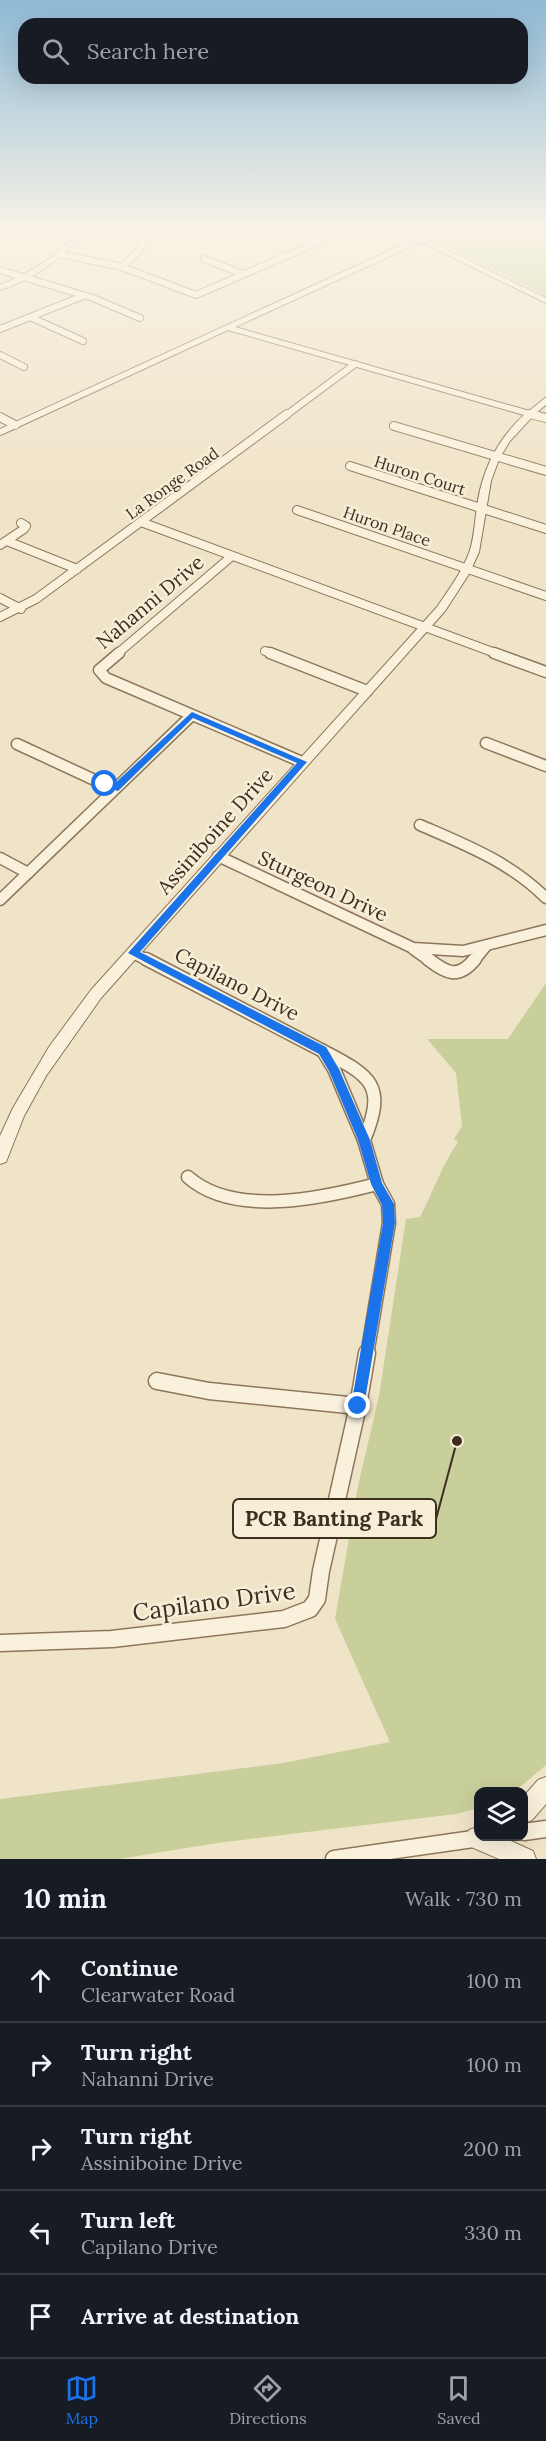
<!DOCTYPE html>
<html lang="en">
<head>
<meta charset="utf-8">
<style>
  body { margin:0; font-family:Lora,serif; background:#242831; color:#f1f3f6 }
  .controls { position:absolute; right:18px; bottom:18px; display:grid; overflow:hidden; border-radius:12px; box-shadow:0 6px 24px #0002 }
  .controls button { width:54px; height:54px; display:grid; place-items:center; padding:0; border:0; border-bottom:2px solid #363941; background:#171b24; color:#f1f3f6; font:30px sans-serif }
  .stop { position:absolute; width:18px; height:18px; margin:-14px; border:4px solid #1a73e8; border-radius:50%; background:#fff }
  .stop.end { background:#1a73e8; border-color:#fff; box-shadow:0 2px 6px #0008 }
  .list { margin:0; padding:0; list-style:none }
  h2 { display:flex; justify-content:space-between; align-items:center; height:78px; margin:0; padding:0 24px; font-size:26px }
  h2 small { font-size:20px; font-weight:400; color:#9ea1a6 }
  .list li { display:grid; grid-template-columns:39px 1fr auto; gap:18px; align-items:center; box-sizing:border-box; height:84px; padding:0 24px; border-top:2px solid #363941 }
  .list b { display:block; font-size:22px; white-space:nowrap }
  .list p { margin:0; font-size:20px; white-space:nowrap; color:#9ea1a6 }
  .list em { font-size:20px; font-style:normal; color:#9ea1a6 }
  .icon { flex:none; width:33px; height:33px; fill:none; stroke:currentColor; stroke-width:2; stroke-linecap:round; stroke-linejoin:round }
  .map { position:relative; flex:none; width:546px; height:1859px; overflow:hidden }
  .search { position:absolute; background:#171b24; box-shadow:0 6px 24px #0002; left:18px; right:18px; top:18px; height:66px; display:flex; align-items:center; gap:15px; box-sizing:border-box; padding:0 21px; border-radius:18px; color:#9ea1a6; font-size:22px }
  .sheet { height:498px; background:#171b24 }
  nav { display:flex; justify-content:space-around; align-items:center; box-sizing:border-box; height:84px; border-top:2px solid #363941; background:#171b24; font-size:16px; color:#9ea1a6 }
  nav a { display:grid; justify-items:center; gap:3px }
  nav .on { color:#1a73e8 }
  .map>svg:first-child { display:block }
</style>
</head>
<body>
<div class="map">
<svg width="546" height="1859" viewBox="0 0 546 1859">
  <rect width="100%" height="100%" fill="#f0e4c8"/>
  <!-- green -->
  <g fill="#c9cf9b">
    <path d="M413,229H546V296Z"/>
    <path d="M546,983V1765L515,1791L478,1792V1808L456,1814L217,1843L119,1859H0V1799L283,1763L390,1742L335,1619L358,1486L379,1396L406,1219L420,1217C433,1192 442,1165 458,1142L454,1139L462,1126L456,1073L427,1039H508Z"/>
  </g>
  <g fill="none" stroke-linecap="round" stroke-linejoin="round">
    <defs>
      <g id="minor-far4">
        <path d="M152,232L242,235"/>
        <path d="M0,240L11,229"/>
        <path d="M60,254L122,267L196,295L330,237L315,229"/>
        <path d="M204,259L243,274"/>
        <path d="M122,267L138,252L153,229"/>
        <path d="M0,270L93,298L140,318"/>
        <path d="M30,317L83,341"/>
        <path d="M0,329L83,296"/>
        <path d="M0,355L24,367"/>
        <path d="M530,414L546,401"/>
        <path d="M530,414L536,416"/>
        <path d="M285,416L355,364"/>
      </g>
      <g id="minor-far3">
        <path d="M530,414L546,418"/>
        <path d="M0,417L15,425"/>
        <path d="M394,426L546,471"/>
        <path d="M350,466L546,529"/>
        <path d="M297,510L546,596"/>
        <path d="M141,522L498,654"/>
        <path d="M7,541L77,569"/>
        <path d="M0,545L24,529L26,526L21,523"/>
        <path d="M0,598L21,609"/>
        <path d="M0,617L36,599L287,414"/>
        <path d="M265,651L274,654"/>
        <path d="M117,654L232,556"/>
      </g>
      <g id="minor-far2">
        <path d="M119,653L99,670L106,678L302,762"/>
        <path d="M270,653L367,691"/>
        <path d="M494,653L546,672"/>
        <path d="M486,743L546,766"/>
        <path d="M17,744L114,789"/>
        <path d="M420,825C466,845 510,862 546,898"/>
        <path d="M218,856L413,948L463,951L546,930"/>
        <path d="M0,858L28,873"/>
        <path d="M0,900L192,715"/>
        <path d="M413,949L430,961"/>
        <path d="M133,953L149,961"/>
        <path d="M474,961L486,946"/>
      </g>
      <g id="minor-far1">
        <path d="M146,959L323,1051L334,1069L364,1140L377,1184L388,1204L389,1223L367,1355"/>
        <path d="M428,959C446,973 458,980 475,959"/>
        <path d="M323,1051C371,1076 387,1085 364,1140"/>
        <path d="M188,1177C234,1218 323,1198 377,1184"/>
      </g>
      <g id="minor">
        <path d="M157,1381L209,1391L358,1406"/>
        <path d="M0,1643L112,1639L284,1619L310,1609L317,1599L321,1571L358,1406L367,1353"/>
        <path d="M524,1832L546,1829"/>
        <path d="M334,1859L480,1838"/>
      </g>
      <g id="tertiary">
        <path d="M79,229H85C65,258 34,279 0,290V285C31,272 59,257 79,229Z"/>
        <path d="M397,229H404L546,298V303L421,242L235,327L533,412V416L510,441L499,459L491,481L479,552L469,574L445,611L101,998L46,1076L24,1116L6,1162L0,1164V1136L13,1108L49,1047L91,990L437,607C449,589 463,571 470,550C475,534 475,516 478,500C484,466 499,438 524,415L228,330L3,434L0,435V429L415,239Z"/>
        <path d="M546,1777V1804L532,1820L524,1823V1796L538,1780Z"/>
        <path d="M477,1827L478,1836H500L533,1851L536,1859H499L469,1846L466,1838L469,1830Z"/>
      </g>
    </defs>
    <!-- minor-far4 casing -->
    <use href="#minor-far4" stroke="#8d765c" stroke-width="8"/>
    <!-- minor-far3 casing -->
    <use href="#minor-far3" stroke="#8d765c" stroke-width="10"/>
    <!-- minor-far2 casing -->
    <use href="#minor-far2" stroke="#8d765c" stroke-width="13"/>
    <!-- minor-far1 casing -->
    <use href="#minor-far1" stroke="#8d765c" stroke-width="15"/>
    <!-- minor casing -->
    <use href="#minor" stroke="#8d765c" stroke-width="19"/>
    <!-- tertiary casing -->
    <use href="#tertiary" stroke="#8d765c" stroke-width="2"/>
    <!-- minor-far4 -->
    <use href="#minor-far4" stroke="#faf1dc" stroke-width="6"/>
    <!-- minor-far3 -->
    <use href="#minor-far3" stroke="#faf1dc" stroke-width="8"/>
    <!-- minor-far2 -->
    <use href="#minor-far2" stroke="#faf1dc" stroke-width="10"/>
    <!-- minor-far1 -->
    <use href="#minor-far1" stroke="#faf1dc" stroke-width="12"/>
    <!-- minor -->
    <use href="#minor" stroke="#faf1dc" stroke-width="16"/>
    <!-- tertiary -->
    <use href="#tertiary" fill="#faf1dc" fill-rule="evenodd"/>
  </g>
  <!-- sky -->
  <linearGradient id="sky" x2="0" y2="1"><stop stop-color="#8fbad6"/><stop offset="0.47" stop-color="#f8f3e6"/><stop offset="1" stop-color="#f8f3e6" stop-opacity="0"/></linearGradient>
  <rect width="546" height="489" fill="url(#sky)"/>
  <!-- route -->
  <path fill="#1a73e8" d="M192,712L307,762L140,952L326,1047L339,1069L370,1140L382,1183L394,1204L395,1223L364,1406L363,1411L358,1413L353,1411L351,1406L383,1223L382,1205L371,1184L358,1140L329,1071L319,1054L128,953L297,763L193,718L118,791L102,786L101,784L105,781L113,785Z"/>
  <g text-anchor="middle" stroke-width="5" stroke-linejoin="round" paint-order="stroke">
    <!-- far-street labels -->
    <g font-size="16" fill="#3d2e20" stroke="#f7eed8">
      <text transform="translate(420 475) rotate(18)" y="6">Huron Court</text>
      <text transform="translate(172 483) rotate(-36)" y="6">La Ronge Road</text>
      <text transform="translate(387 526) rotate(19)" y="6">Huron Place</text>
    </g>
    <!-- street labels -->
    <g font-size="20" fill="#3d2e20" stroke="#f7eed8">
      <text transform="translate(150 602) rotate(-40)" y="7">Nahanni Drive</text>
      <text transform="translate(215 831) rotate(-48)" y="7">Assiniboine Drive</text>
      <text transform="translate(323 886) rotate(25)" y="7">Sturgeon Drive</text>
      <text transform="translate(237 984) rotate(27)" y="7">Capilano Drive</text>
    </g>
    <!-- near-street labels -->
    <g font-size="24" fill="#3d2e20" stroke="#f7eed8">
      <text transform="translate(214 1602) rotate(-8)" y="8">Capilano Drive</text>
    </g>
  </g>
  <!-- callouts -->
  <path fill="none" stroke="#3d2e20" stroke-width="2" d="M457 1441L436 1519"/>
  <circle fill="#3d2e20" stroke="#f7eed8" stroke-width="2" cx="457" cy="1441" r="6"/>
  <rect fill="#f7eed8" stroke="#3d2e20" stroke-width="2" x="233" y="1499" width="203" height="39" rx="6"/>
  <g font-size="21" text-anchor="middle" font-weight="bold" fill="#3d2e20">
    <text x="334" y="1526">PCR Banting Park</text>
  </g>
</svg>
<div class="controls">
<button><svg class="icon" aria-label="layers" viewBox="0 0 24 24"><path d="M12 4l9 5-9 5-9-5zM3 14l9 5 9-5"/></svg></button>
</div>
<div class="stop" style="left:105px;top:784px"></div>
<div class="stop end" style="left:358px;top:1406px"></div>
<div class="search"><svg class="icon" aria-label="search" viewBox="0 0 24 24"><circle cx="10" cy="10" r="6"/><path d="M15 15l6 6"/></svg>Search here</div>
</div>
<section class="sheet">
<h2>10 min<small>Walk · 730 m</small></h2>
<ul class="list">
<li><svg class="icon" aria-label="ahead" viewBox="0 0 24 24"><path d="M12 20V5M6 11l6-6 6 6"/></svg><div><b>Continue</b><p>Clearwater Road</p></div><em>100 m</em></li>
<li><svg class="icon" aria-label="right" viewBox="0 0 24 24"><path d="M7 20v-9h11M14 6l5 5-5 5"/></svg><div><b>Turn right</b><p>Nahanni Drive</p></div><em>100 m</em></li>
<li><svg class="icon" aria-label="right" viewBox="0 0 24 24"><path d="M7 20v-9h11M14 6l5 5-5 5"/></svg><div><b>Turn right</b><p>Assiniboine Drive</p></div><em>200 m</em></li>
<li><svg class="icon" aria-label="left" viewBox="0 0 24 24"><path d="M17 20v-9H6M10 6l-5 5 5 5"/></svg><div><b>Turn left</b><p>Capilano Drive</p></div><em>330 m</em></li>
<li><svg class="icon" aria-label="arrive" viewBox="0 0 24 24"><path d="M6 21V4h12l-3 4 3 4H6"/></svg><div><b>Arrive at destination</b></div></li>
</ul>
</section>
<nav>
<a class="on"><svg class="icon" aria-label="map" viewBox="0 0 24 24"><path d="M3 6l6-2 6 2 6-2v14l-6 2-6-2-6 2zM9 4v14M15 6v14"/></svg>Map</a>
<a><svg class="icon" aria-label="directions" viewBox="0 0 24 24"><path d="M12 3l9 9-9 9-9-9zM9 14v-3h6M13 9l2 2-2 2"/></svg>Directions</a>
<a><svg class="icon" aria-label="saved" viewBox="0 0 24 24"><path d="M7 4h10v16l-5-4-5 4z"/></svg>Saved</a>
</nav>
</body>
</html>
